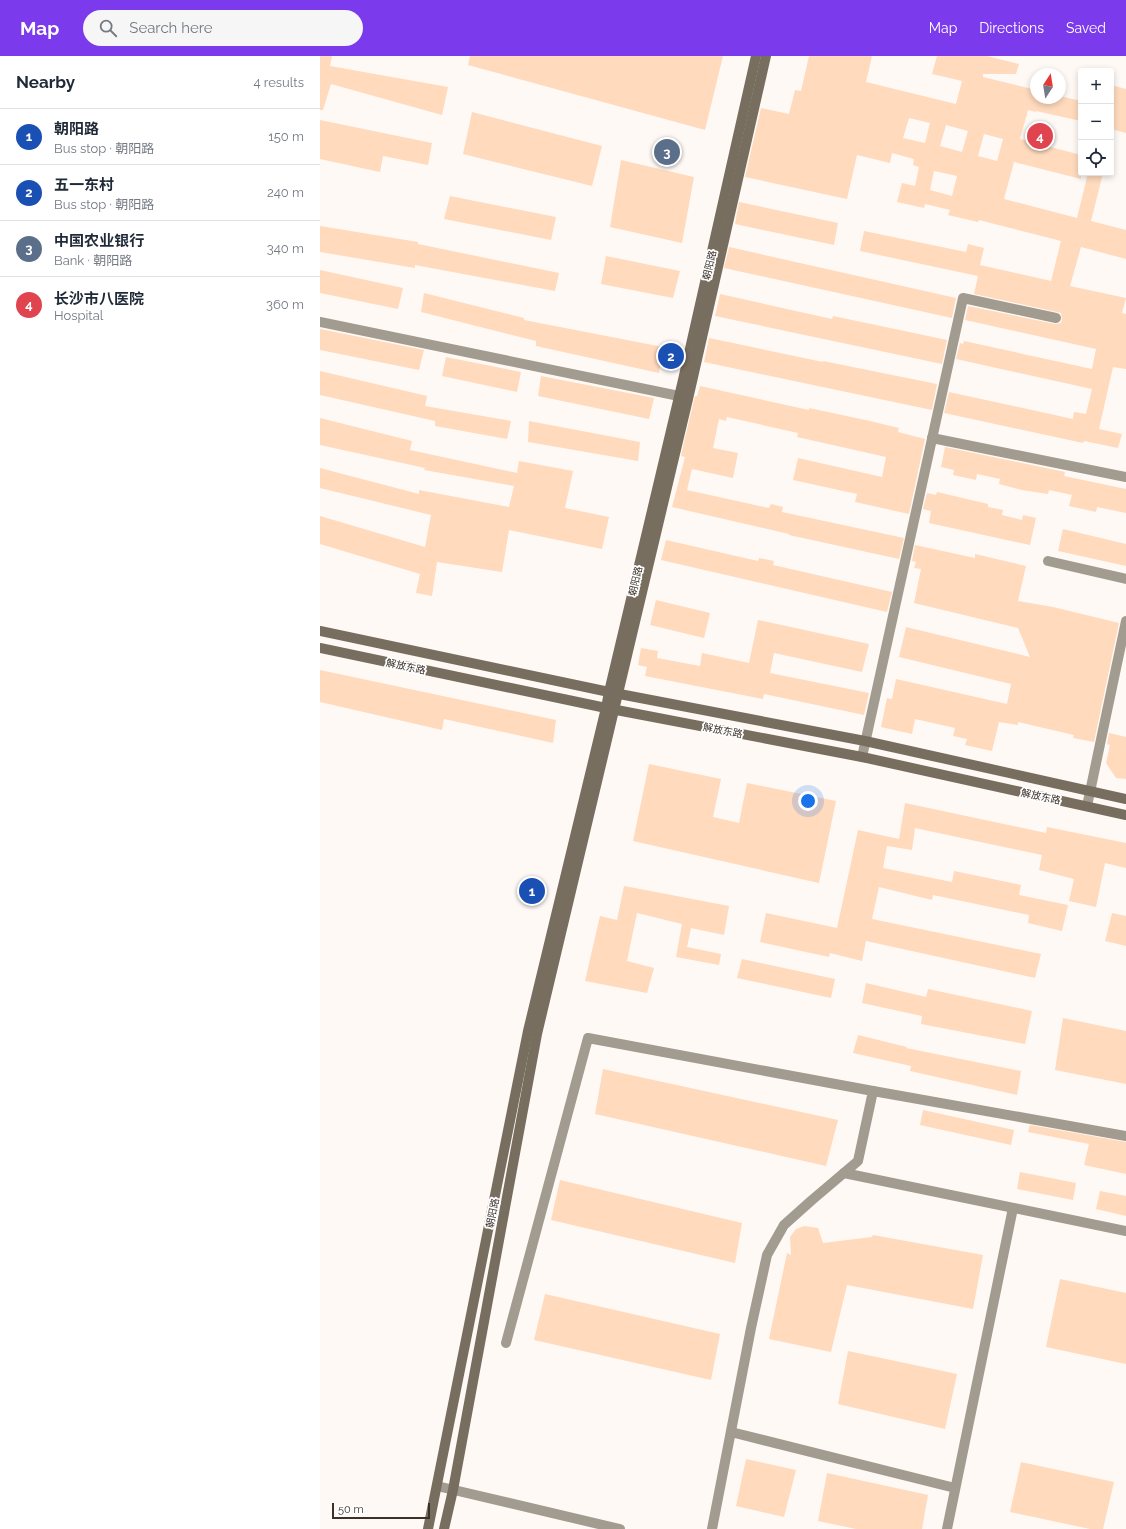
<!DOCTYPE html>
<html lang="en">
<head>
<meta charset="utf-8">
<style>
  body { margin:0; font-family:Raleway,"Noto Sans SC",sans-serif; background:#f6f6f7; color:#1f2937 }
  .controls { position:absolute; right:12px; top:12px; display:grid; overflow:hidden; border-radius:4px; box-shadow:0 2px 6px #0003 }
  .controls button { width:36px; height:36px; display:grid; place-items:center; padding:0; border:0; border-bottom:1px solid #e0e1e3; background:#fff; color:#1f2937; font:20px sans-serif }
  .compass { position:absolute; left:710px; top:12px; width:36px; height:36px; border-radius:50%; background:#fff; box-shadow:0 2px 6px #0003; rotate:12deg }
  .scale { position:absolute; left:12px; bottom:10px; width:98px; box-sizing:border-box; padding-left:4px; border:2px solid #3b3129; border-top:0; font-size:11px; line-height:14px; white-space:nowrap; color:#3b3129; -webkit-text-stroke:3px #fff; paint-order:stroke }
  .you { position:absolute; left:488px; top:745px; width:14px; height:14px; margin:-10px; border:3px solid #fff; border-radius:50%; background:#1a73e8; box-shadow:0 0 0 6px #1a73e833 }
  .badge { display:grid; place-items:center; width:26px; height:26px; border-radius:50%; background:#7c3aed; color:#fff; font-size:13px; font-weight:700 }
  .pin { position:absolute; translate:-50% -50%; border:2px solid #fff; box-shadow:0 1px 4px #0006 }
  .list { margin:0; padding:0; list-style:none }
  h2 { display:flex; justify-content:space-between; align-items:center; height:52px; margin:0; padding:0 16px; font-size:17px }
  h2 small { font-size:13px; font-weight:400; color:#747a83 }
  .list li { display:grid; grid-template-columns:26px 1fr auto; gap:12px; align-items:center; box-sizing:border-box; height:56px; padding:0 16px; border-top:1px solid #e0e1e3 }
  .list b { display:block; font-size:15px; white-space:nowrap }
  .list p { margin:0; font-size:13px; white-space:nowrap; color:#747a83 }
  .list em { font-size:13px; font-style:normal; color:#747a83 }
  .icon { flex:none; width:22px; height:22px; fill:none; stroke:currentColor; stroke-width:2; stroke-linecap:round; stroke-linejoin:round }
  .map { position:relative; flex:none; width:806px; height:1473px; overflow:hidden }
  header { display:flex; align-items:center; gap:24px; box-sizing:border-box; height:56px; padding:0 20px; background:#7c3aed; color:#fff }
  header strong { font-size:19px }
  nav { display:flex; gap:22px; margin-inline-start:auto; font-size:14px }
  .search { width:280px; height:36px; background:#f6f6f7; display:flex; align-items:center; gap:10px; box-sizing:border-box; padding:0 14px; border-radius:22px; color:#747a83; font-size:15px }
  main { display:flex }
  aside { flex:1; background:#fff }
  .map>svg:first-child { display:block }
</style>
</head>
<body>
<header>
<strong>Map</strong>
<div class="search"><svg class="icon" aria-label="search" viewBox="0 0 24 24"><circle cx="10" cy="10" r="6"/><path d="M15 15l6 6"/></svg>Search here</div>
<nav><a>Map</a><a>Directions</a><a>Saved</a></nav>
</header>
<main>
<aside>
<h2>Nearby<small>4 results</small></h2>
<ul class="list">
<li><span class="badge" style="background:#1a4fb4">1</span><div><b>朝阳路</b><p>Bus stop · 朝阳路</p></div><em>150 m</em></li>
<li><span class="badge" style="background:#1a4fb4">2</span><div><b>五一东村</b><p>Bus stop · 朝阳路</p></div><em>240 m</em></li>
<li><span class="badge" style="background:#5c6f8a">3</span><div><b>中国农业银行</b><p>Bank · 朝阳路</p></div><em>340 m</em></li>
<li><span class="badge" style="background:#e0444e">4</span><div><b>长沙市八医院</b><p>Hospital</p></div><em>360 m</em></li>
</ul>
</aside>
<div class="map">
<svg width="806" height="1473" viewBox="0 0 806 1473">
  <rect width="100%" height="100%" fill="#fef9f5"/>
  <!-- building -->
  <g fill="#ffdabd" fill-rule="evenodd">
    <path d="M0,0H12L10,10L128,31L122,59L11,28L3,54H0Z"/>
    <path d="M150,0H403L385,74L148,9Z"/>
    <path d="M489,0H552L546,26L636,48L642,25L612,18L617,0H667L699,8L696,18H663V21L716,34V42H740V40L761,45V65L716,55V56L708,54L700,83L761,99V123L694,106L684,143L757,162L768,117H783L771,165L806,174V203L761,191L750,230L806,242L802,257L806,258V313L793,311L779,373L802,378L798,392L764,385L763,387L624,357L629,336L753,363L754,356L766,358L772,333L636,303L640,287L643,288L644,285L772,313L776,293L645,264L648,250L735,268L741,267L742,263L741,257L737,256L654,238L658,220L540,195L544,175L646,196L648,188L664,192L660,209L731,225L741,185L659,164L658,166L628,159L630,154L605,148L604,152L577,146L582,127L595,130L599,111L593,109L594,103L572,97L570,107L537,99L527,143L425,121L441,52L469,58L475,34L481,35ZM589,62L610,67L605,87L583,82ZM626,69L648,75L642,96L620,90ZM664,78L683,83L677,105L658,100ZM614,115L637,120L632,140L610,134Z"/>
    <path d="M791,29L806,33V77L791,73Z"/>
    <path d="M152,56L282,90L272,130L143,98Z"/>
    <path d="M0,64L112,87L108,109L63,100L60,116L0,103Z"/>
    <path d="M301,104L374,121L362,187L290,171Z"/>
    <path d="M130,140L236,161L231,184L124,163Z"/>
    <path d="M419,146L518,167L514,189L415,168Z"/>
    <path d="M0,170L98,186V188L239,217L235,235L95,209V212L0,196Z"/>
    <path d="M409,191L636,242L632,262L404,212Z"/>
    <path d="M286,200L360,215L353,242L281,228Z"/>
    <path d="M0,214L83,232L78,253L0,237Z"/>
    <path d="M104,237L204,262V264L343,291L339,317L216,290V285L101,256Z"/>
    <path d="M400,238L512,263L513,260L627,284L622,308L395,260Z"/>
    <path d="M0,273L104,294L99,314L0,294Z"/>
    <path d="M389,282L503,306V305L617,328L612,354L384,306Z"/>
    <path d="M126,301L201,316L197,336L122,320Z"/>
    <path d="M0,315L107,340L105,350L191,365L187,383L115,370V365L0,339Z"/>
    <path d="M221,320L334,342L329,363L218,340Z"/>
    <path d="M380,330L489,354V352L550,365L579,372L578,376L605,383L589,458L535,446L537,438L473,424L478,402L562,421L566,401L477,381L478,377L407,361L406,365L399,363L393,392L418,397L413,422L372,413L367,434L449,452L451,448L463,451L462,456L584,482L579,503L469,479V478L352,451L365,401L361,400L364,386L375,340H377Z"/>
    <path d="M0,362L92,385L90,394L197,417L199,405L253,415L245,452L289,461L282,493L189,474L182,516L117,506L112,540L96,537L100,518L0,488V460L105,491L111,459L0,432V412L99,438V434L189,451L194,430L104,414L105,412L0,389Z"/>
    <path d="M209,365L320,386L318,405L208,386Z"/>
    <path d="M625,391L745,416L744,420L806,433V457L777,451L776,456L749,450L752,439L729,434L728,438L702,434L679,428L680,423L657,418L656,424L633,419L634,414L621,411Z"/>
    <path d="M617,436L668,448V451L683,454L682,459L702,464L703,459L716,462L710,489L609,467L611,455L603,453L607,437L616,439Z"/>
    <path d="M743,473L806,488V510L738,495Z"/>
    <path d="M346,484L438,505L439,502L454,505L453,509L572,536L567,556L341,504Z"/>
    <path d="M595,489L655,502V498L706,510L698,545L733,551L799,567L774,686L753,682L754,679L698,666V669L679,666L672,695L645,689L647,683L633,680L635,672L595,663L592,678L561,671L567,642L572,643L576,623L687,648L691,628L579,601L586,571L710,601L698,572L594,547L601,513L594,512L596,506L592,505Z"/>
    <path d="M336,544L390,557L384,582L330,569Z"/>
    <path d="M438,564L549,588L542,616L454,597L450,617L549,637L544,659L444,638L443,643L325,620L327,611L318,609L321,592L338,595L337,602L380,610L382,597L429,607Z"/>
    <path d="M0,614L236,664L233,687L124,663L122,674L0,646Z"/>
    <path d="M789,677L806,681V723L796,722L786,707L790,689L787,688Z"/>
    <path d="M329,708L401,723L393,761L419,767L427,727L516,745L499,827L313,785Z"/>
    <path d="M585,747L726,777L727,771L806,787V812L785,807L776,851L749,845L754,823L719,814L722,799L595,772L592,794L567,790L563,812L632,826L634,815L701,829L699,839L748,849L742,875L708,867L709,859L613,839L612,844L559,831L552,863L721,898L715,922L546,885L542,905L510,897L509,901L440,886L446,857L517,872L538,774L579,783Z"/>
    <path d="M304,830L409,850L404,879L371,872L367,891L401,898L399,909L356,901L362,868L317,857L307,905L334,912L327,937L265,925L280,860L297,864Z"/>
    <path d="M792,857L806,860V890L785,885Z"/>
    <path d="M422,903L515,923L511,942L417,922Z"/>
    <path d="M546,927L606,941L608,933L712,955L705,988L601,968L602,960L542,947Z"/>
    <path d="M743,962L806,975V1028L735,1014Z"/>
    <path d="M538,979L587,991L586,992L701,1015L697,1039L590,1015L591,1010L533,997Z"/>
    <path d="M283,1013L518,1064L506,1110L275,1058Z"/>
    <path d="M603,1054L694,1074L691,1089L600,1069Z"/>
    <path d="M710,1069L806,1086V1118L764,1109L769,1088L708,1076Z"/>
    <path d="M700,1116L756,1127L753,1144L697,1133Z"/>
    <path d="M240,1124L422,1167L415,1207L231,1164Z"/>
    <path d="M780,1135L806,1140V1160L776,1153Z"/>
    <path d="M484,1170L498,1172L503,1187L552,1181L553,1179L663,1199L653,1253L527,1229L511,1296L449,1283L467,1197L471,1199L470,1181L476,1173Z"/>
    <path d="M740,1223L806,1237V1308L726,1291Z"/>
    <path d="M225,1238L400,1278L391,1324L214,1284Z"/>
    <path d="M528,1295L637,1318L625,1373L518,1348Z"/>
    <path d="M426,1403L476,1414L464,1461L416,1450Z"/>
    <path d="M701,1406L794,1426L783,1473H770L690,1456Z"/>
    <path d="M507,1417L608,1439L602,1473H536L498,1465Z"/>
  </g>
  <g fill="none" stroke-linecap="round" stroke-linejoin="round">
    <!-- street -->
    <g stroke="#a29b90" stroke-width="10">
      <path d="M0,266L359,340"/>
      <path d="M612,382L806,421"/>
      <path d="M728,505L806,523"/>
      <path d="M542,701L643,242L736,262"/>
      <path d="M767,750L806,565"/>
      <path d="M553,1035L806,1080"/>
      <path d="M524,1117L806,1175"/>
      <path d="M186,1287L268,982L553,1035L538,1105L492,1144L464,1169L447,1199L431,1272L392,1473"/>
      <path d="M411,1376L635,1432"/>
      <path d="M117,1430L300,1473"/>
      <path d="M627,1473L693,1152"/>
    </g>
    <!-- secondary -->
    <g stroke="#786e5f" stroke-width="10">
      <path d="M0,575L289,636L545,685L806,743"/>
      <path d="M0,592L286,652L542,701L806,759"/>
      <path d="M108,1473L208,975L286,652L289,636L363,324L436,0"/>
      <path d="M124,1473L133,1434L217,978L368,343L446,0"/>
    </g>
  </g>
  <g text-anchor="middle" stroke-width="3.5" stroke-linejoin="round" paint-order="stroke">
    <!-- street labels -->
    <g font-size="10" fill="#3b3129" stroke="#fff">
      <text transform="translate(389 209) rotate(-77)" y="4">朝阳路</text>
      <text transform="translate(315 525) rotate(-77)" y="4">朝阳路</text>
      <text transform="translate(86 610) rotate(12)" y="4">解放东路</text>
      <text transform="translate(403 674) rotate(11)" y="4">解放东路</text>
      <text transform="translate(721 740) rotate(12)" y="4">解放东路</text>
      <text transform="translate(172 1157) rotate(-79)" y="4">朝阳路</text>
    </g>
  </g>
</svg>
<div class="controls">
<button>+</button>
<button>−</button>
<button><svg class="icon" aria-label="locate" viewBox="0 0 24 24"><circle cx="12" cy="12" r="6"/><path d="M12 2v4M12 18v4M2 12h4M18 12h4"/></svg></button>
</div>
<svg class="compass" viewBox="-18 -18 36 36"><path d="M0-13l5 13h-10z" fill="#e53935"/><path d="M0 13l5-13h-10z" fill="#747a83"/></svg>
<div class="scale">50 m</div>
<div class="you"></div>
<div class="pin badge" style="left:212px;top:835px;background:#1a4fb4">1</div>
<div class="pin badge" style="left:351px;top:300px;background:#1a4fb4">2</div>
<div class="pin badge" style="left:347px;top:96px;background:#5c6f8a">3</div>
<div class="pin badge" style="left:720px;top:80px;background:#e0444e">4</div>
</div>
</main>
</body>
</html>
